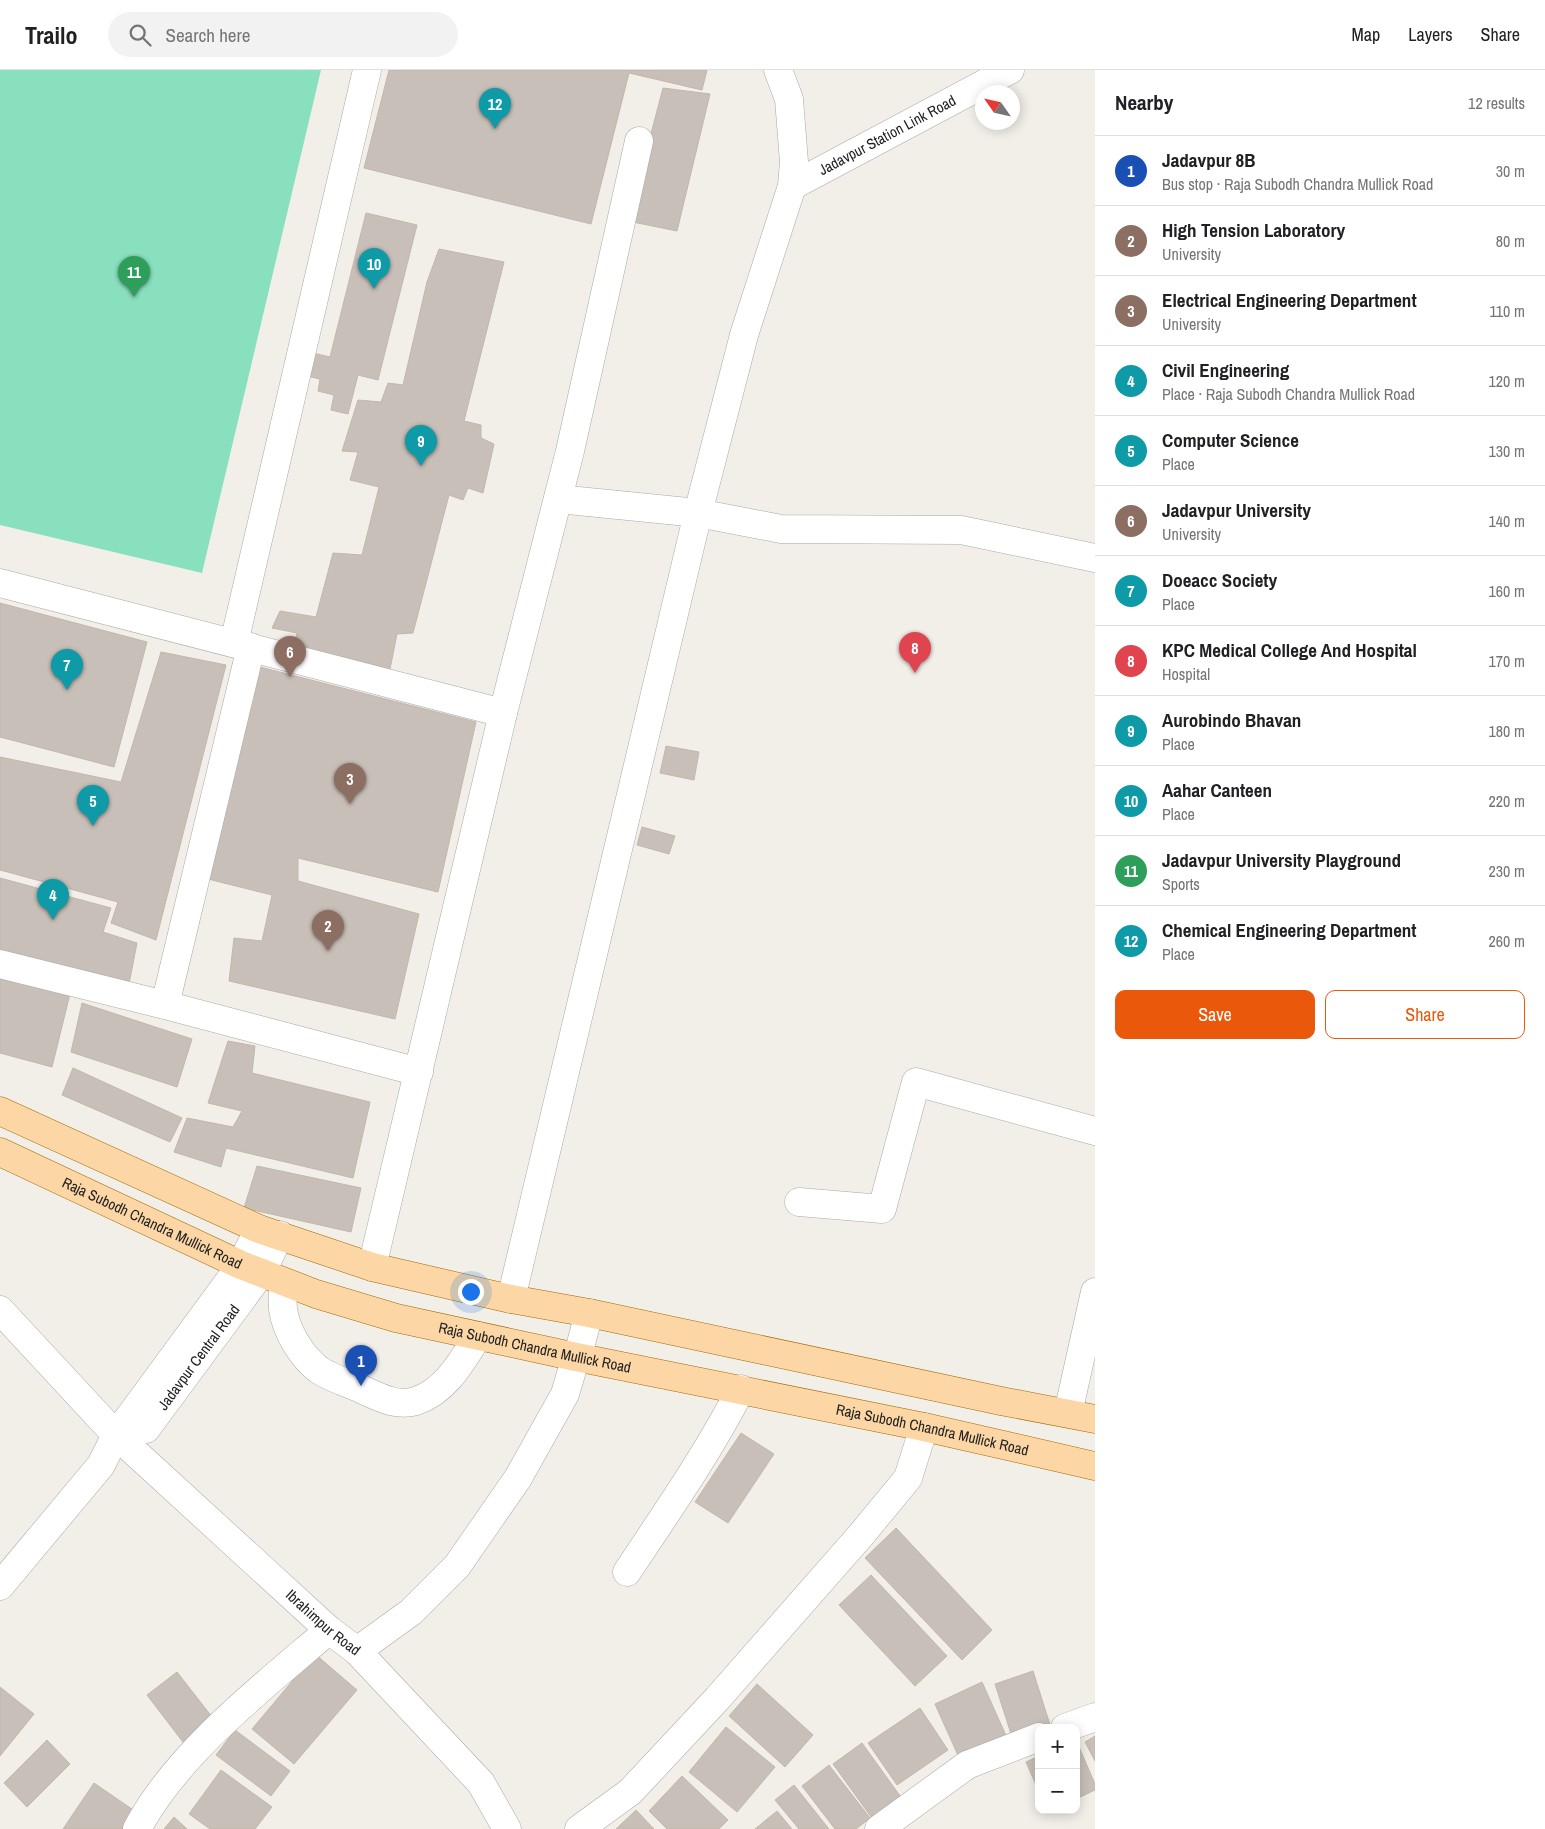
<!DOCTYPE html>
<html lang="en">
<head>
<meta charset="utf-8">
<style>
  body { margin:0; font-family:"Archivo Narrow",sans-serif; background:#f2f2f2; color:#202124 }
  .controls { position:absolute; right:15px; bottom:15px; display:grid; overflow:hidden; border-radius:10px; box-shadow:0 2px 12px #0003 }
  .controls button { width:45px; height:45px; display:grid; place-items:center; padding:0; border:0; border-bottom:1px solid #e0e0e0; background:#fff; color:#202124; font:25px sans-serif }
  .compass { position:absolute; left:975px; top:15px; width:45px; height:45px; border-radius:50%; background:#fff; box-shadow:0 2px 12px #0003; rotate:304deg }
  .you { position:absolute; left:470px; top:1221px; width:18px; height:18px; margin:-12px; border:4px solid #fff; border-radius:50%; background:#1a73e8; box-shadow:0 0 0 8px #1a73e833 }
  .badge { display:grid; place-items:center; width:32px; height:32px; border-radius:50%; background:#ea580c; color:#fff; font-size:16px; font-weight:700 }
  .pin { position:absolute; translate:-50% -41px; filter:drop-shadow(0 1px 2px #0008) }
  .pin::after { content:''; position:absolute; top:26px; width:18px; height:15px; background:inherit; clip-path:polygon(0 0,100% 0,50% 100%) }
  .list { margin:0; padding:0; list-style:none }
  h2 { display:flex; justify-content:space-between; align-items:center; height:65px; margin:0; padding:0 20px; font-size:21px }
  h2 small { font-size:16px; font-weight:400; color:#757577 }
  .list li { display:grid; grid-template-columns:32px 1fr auto; gap:15px; align-items:center; box-sizing:border-box; height:70px; padding:0 20px; border-top:1px solid #e0e0e0 }
  .list b { display:block; font-size:19px; white-space:nowrap }
  .list p { margin:0; font-size:16px; white-space:nowrap; color:#757577 }
  .list em { font-size:16px; font-style:normal; color:#757577 }
  .actions { display:flex; gap:10px; padding:15px 20px }
  .actions a { flex:1; padding:11px 0; border:1px solid #ea580c; border-radius:10px; text-align:center; font-size:18px; color:#ea580c }
  .actions .main { background:#ea580c; color:#fff }
  .icon { flex:none; width:28px; height:28px; fill:none; stroke:currentColor; stroke-width:2; stroke-linecap:round; stroke-linejoin:round }
  .map { position:relative; flex:none; width:1095px; height:1759px; overflow:hidden }
  header { display:flex; align-items:center; gap:30px; box-sizing:border-box; height:70px; padding:0 25px; background:#fff; border-bottom:1px solid #e0e0e0 }
  header strong { font-size:24px }
  nav { display:flex; gap:28px; margin-inline-start:auto; font-size:18px }
  .search { width:350px; height:45px; background:#f2f2f2; display:flex; align-items:center; gap:12px; box-sizing:border-box; padding:0 18px; border-radius:28px; color:#757577; font-size:19px }
  main { display:flex }
  aside { flex:1; background:#fff }
  .map>svg:first-child { display:block }
</style>
</head>
<body>
<header>
<strong>Trailo</strong>
<div class="search"><svg class="icon" aria-label="search" viewBox="0 0 24 24"><circle cx="10" cy="10" r="6"/><path d="M15 15l6 6"/></svg>Search here</div>
<nav><a>Map</a><a>Layers</a><a>Share</a></nav>
</header>
<main>
<div class="map">
<svg width="1095" height="1759" viewBox="0 0 1095 1759">
  <rect width="100%" height="100%" fill="#f2efe9"/>
  <!-- pitch -->
  <path fill="#88e0be" d="M0,0H321L202,503L0,455Z"/>
  <!-- building -->
  <g fill="#c7bfb8" stroke="#c4b6ab">
    <path d="M389,0H707L702,20L629,3L591,154L364,98Z"/>
    <path d="M663,18L710,24L677,161L628,151Z"/>
    <path d="M366,143L417,155L378,310L358,305L348,344L331,340L334,325L318,321L320,309L307,306L313,283L330,287Z"/>
    <path d="M439,179L504,192L464,351L481,355V368L494,374L483,423L468,418L463,430L449,425L413,563L397,564L390,599L293,578L297,563L272,558L280,541L316,547L333,483L362,485L379,417L350,410L358,382L342,381L358,330L381,332L388,313L403,315L427,212Z"/>
    <path d="M0,533L147,572L114,697L0,667Z"/>
    <path d="M161,582L226,595L156,870L111,853L118,832L0,800V687L121,712Z"/>
    <path d="M256,596L476,652L438,822L298,788V811L419,844L395,949L229,911L234,868L262,871L272,825L204,808Z"/>
    <path d="M666,676L699,682L694,710L660,703Z"/>
    <path d="M642,757L675,766L669,784L637,775Z"/>
    <path d="M0,808L111,838L103,862L137,873L129,914L0,881Z"/>
    <path d="M0,905L70,924L52,997L0,983Z"/>
    <path d="M82,933L192,969L177,1017L71,982Z"/>
    <path d="M228,971L255,976L252,1003L370,1032L353,1108L226,1078L221,1097L174,1082L187,1048L233,1057L242,1041L208,1033Z"/>
    <path d="M73,998L182,1048L170,1072L62,1025Z"/>
    <path d="M257,1096L361,1118L351,1162L244,1138Z"/>
    <path d="M741,1363L774,1384L728,1453L695,1432Z"/>
    <path d="M896,1458L992,1560L962,1590L865,1488Z"/>
    <path d="M871,1505L947,1586L915,1616L839,1535Z"/>
    <path d="M315,1584L357,1620L294,1694L252,1659Z"/>
    <path d="M1033,1601L1051,1658H1039L1013,1670L995,1614Z"/>
    <path d="M177,1602L216,1652L186,1676L147,1625Z"/>
    <path d="M982,1612L1008,1670L961,1692L935,1634Z"/>
    <path d="M757,1614L813,1665L785,1697L729,1646Z"/>
    <path d="M0,1617L34,1644L0,1686Z"/>
    <path d="M920,1638L948,1680L897,1715L868,1673Z"/>
    <path d="M726,1657L775,1697L737,1742L689,1702Z"/>
    <path d="M235,1660L290,1701L271,1726L216,1685Z"/>
    <path d="M1095,1666V1691L1085,1672Z"/>
    <path d="M47,1670L70,1694L27,1737L4,1713Z"/>
    <path d="M1076,1670L1095,1714V1720L1076,1729Z"/>
    <path d="M862,1673L903,1730L874,1751L833,1694Z"/>
    <path d="M1039,1686V1722L1026,1692Z"/>
    <path d="M829,1695L870,1748L856,1759H835L802,1716Z"/>
    <path d="M221,1700L272,1737L255,1759H210L189,1744Z"/>
    <path d="M682,1706L728,1750L719,1759H667L649,1741Z"/>
    <path d="M94,1713L142,1746L134,1759H63Z"/>
    <path d="M794,1715L829,1759H799L775,1730Z"/>
    <path d="M636,1740L654,1759H616Z"/>
    <path d="M777,1741L792,1759H755Z"/>
    <path d="M174,1747L187,1759H164Z"/>
  </g>
  <g fill="none" stroke-linecap="round" stroke-linejoin="round">
    <defs>
      <g id="minor">
        <path id="s1" d="M792,116L1010,0"/>
        <path d="M558,429L698,443L781,459L961,460L1095,488"/>
        <path d="M0,513L503,643"/>
        <path d="M234,573L367,0"/>
        <path d="M0,894L165,935L251,577"/>
        <path d="M165,935L419,1002"/>
        <path d="M799,1132L882,1139L916,1012L1095,1061"/>
        <path d="M372,1197L503,643L570,381L639,71"/>
        <path d="M283,1212C283,1220 282,1230 283,1239C286,1261 301,1286 319,1300C331,1308 348,1313 361,1319C379,1327 396,1337 416,1331C446,1321 462,1291 478,1266"/>
        <path d="M511,1229L698,443L744,265L792,116L794,92L789,29L778,0"/>
        <path id="s2" d="M0,1240L116,1365L329,1560L357,1581L481,1713L507,1759"/>
        <path d="M1068,1343L1095,1222"/>
        <path id="s3" d="M146,1359L261,1203L280,1165"/>
        <path d="M627,1502C667,1442 708,1383 741,1319"/>
        <path d="M0,1516L101,1395L116,1365L241,1195L259,1159"/>
        <path d="M357,1581L411,1542L457,1496L518,1408L565,1324L576,1287L578,1285L589,1243"/>
        <path d="M1065,1658L1095,1647"/>
        <path d="M137,1759C177,1683 264,1616 329,1560"/>
        <path d="M579,1759L630,1722L717,1629L861,1465L908,1408L924,1357"/>
        <path d="M879,1759L967,1695L1039,1667"/>
      </g>
      <g id="major">
        <path d="M0,1041L259,1159L372,1197L511,1229L589,1243L1001,1331L1095,1349"/>
        <path id="s4" d="M0,1082L241,1195L316,1224L396,1248L576,1287L924,1357L1095,1396"/>
      </g>
    </defs>
    <!-- minor casing -->
    <use href="#minor" stroke="#a9a9a9" stroke-width="29"/>
    <!-- major casing -->
    <use href="#major" stroke="#a06b00" stroke-width="29"/>
    <!-- minor -->
    <use href="#minor" stroke="#fff" stroke-width="28"/>
    <!-- major -->
    <use href="#major" stroke="#fcd6a4" stroke-width="28"/>
  </g>
  <g text-anchor="middle" stroke-width="4" stroke-linejoin="round" paint-order="stroke">
    <!-- street labels -->
    <g font-size="15" fill="#222" stroke="#fff">
      <text dy="5" stroke="none"><textPath href="#s1" startOffset="108">Jadavpur Station Link Road</textPath></text>
      <text dy="5" stroke="none"><textPath href="#s4" startOffset="168">Raja Subodh Chandra Mullick Road</textPath></text>
      <text dy="5" stroke="none"><textPath href="#s4" startOffset="572">Raja Subodh Chandra Mullick Road</textPath></text>
      <text dy="5" stroke="none"><textPath href="#s3" startOffset="89">Jadavpur Central Road</textPath></text>
      <text dy="5" stroke="none"><textPath href="#s4" startOffset="978">Raja Subodh Chandra Mullick Road</textPath></text>
      <text dy="5" stroke="none"><textPath href="#s2" startOffset="450">Ibrahimpur Road</textPath></text>
    </g>
  </g>
</svg>
<div class="controls">
<button>+</button>
<button>−</button>
</div>
<svg class="compass" viewBox="-18 -18 36 36"><path d="M0-13l5 13h-10z" fill="#e53935"/><path d="M0 13l5-13h-10z" fill="#757577"/></svg>
<div class="you"></div>
<div class="pin badge" style="left:361px;top:1316px;background:#1a4fb4">1</div>
<div class="pin badge" style="left:328px;top:881px;background:#8d6e63">2</div>
<div class="pin badge" style="left:350px;top:734px;background:#8d6e63">3</div>
<div class="pin badge" style="left:53px;top:850px;background:#0f9aa8">4</div>
<div class="pin badge" style="left:93px;top:756px;background:#0f9aa8">5</div>
<div class="pin badge" style="left:290px;top:607px;background:#8d6e63">6</div>
<div class="pin badge" style="left:67px;top:620px;background:#0f9aa8">7</div>
<div class="pin badge" style="left:915px;top:603px;background:#e0444e">8</div>
<div class="pin badge" style="left:421px;top:396px;background:#0f9aa8">9</div>
<div class="pin badge" style="left:374px;top:219px;background:#0f9aa8">10</div>
<div class="pin badge" style="left:134px;top:227px;background:#2e9e5b">11</div>
<div class="pin badge" style="left:495px;top:59px;background:#0f9aa8">12</div>
</div>
<aside>
<h2>Nearby<small>12 results</small></h2>
<ul class="list">
<li><span class="badge" style="background:#1a4fb4">1</span><div><b>Jadavpur 8B</b><p>Bus stop · Raja Subodh Chandra Mullick Road</p></div><em>30 m</em></li>
<li><span class="badge" style="background:#8d6e63">2</span><div><b>High Tension Laboratory</b><p>University</p></div><em>80 m</em></li>
<li><span class="badge" style="background:#8d6e63">3</span><div><b>Electrical Engineering Department</b><p>University</p></div><em>110 m</em></li>
<li><span class="badge" style="background:#0f9aa8">4</span><div><b>Civil Engineering</b><p>Place · Raja Subodh Chandra Mullick Road</p></div><em>120 m</em></li>
<li><span class="badge" style="background:#0f9aa8">5</span><div><b>Computer Science</b><p>Place</p></div><em>130 m</em></li>
<li><span class="badge" style="background:#8d6e63">6</span><div><b>Jadavpur University</b><p>University</p></div><em>140 m</em></li>
<li><span class="badge" style="background:#0f9aa8">7</span><div><b>Doeacc Society</b><p>Place</p></div><em>160 m</em></li>
<li><span class="badge" style="background:#e0444e">8</span><div><b>KPC Medical College And Hospital</b><p>Hospital</p></div><em>170 m</em></li>
<li><span class="badge" style="background:#0f9aa8">9</span><div><b>Aurobindo Bhavan</b><p>Place</p></div><em>180 m</em></li>
<li><span class="badge" style="background:#0f9aa8">10</span><div><b>Aahar Canteen</b><p>Place</p></div><em>220 m</em></li>
<li><span class="badge" style="background:#2e9e5b">11</span><div><b>Jadavpur University Playground</b><p>Sports</p></div><em>230 m</em></li>
<li><span class="badge" style="background:#0f9aa8">12</span><div><b>Chemical Engineering Department</b><p>Place</p></div><em>260 m</em></li>
</ul>
<div class="actions"><a class="main">Save</a><a>Share</a></div>
</aside>
</main>
</body>
</html>
